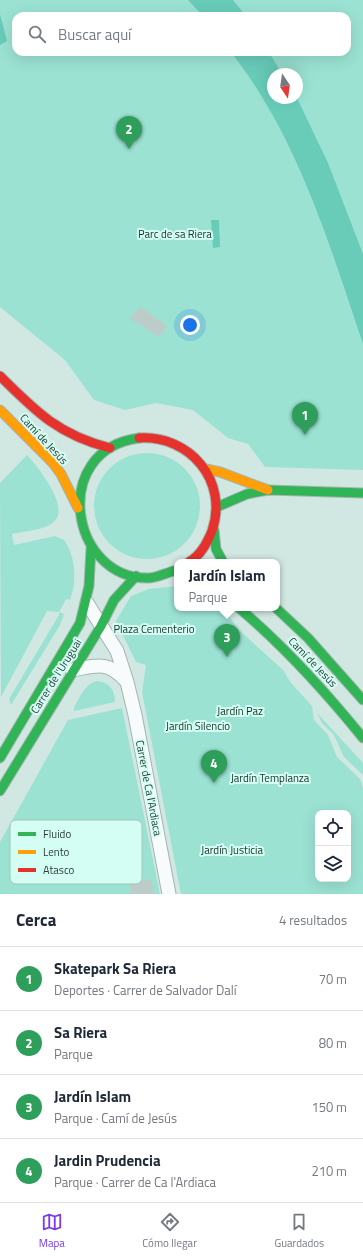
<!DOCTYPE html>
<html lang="es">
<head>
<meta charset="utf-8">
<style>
  body { margin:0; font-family:"Titillium Web",sans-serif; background:#f6f6f7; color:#1f2937 }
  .controls { position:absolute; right:12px; bottom:12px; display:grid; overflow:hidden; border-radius:8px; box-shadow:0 4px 16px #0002 }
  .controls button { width:36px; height:36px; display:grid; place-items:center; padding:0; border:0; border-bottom:1px solid #e0e1e3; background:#fff; color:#1f2937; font:20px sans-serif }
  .compass { position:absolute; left:267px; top:68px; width:36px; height:36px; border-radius:50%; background:#fff; box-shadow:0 4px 16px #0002; rotate:167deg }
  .you { position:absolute; left:190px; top:325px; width:14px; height:14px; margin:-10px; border:3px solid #fff; border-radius:50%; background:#1a73e8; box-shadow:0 0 0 6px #1a73e833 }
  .badge { display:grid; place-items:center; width:26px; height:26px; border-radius:50%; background:#7c3aed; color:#fff; font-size:13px; font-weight:700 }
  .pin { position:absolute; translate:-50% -33px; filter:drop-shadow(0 1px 2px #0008) }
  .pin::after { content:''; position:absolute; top:21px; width:14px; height:12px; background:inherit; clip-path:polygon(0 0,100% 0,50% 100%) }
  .popup { position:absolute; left:174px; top:559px; width:106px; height:52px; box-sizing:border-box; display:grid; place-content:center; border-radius:8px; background:#fff; filter:drop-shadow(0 1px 3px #0005); font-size:13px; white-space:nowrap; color:#747a83 }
  .popup b { font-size:15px; color:#1f2937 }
  .popup::after { content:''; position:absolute; left:50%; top:100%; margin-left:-8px; border:8px solid transparent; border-top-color:#fff }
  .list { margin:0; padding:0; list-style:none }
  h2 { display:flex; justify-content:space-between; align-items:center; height:52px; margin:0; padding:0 16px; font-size:17px }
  h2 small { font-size:13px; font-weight:400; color:#747a83 }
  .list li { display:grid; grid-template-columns:26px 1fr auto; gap:12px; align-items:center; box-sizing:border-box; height:64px; padding:0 16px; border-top:1px solid #e0e1e3 }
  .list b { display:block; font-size:15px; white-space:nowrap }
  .list p { margin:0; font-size:13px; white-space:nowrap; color:#747a83 }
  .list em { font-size:13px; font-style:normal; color:#747a83 }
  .icon { flex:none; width:22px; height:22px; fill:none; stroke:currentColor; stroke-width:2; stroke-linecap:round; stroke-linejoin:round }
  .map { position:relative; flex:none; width:363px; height:894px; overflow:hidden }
  .search { position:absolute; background:#fff; box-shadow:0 4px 16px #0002; left:12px; right:12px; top:12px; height:44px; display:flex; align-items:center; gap:10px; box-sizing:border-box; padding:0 14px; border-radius:12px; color:#747a83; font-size:15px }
  .sheet { height:308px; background:#fff }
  nav { display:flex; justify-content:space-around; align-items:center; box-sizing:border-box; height:56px; border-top:1px solid #e0e1e3; background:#fff; font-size:11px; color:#747a83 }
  nav a { display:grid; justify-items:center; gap:2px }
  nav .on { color:#7c3aed }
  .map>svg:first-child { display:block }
</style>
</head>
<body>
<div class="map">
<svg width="363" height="894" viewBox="0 0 363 894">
  <rect width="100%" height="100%" fill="#d1e7e2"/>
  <!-- green -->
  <g fill="#9be2d3" fill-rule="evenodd">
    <path d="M0,0H363V470L265,467L248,444L228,438L193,410L156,403L125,410L94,400L65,360L0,307ZM16,16H347V52H16ZM273,74H297V98H273Z"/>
    <circle cx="147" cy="506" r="53"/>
    <path d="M27,455C38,467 74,511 51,524C40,531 24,531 12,534L14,545L55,536L64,540C76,557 77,582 70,600L66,599L59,612L64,614L60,625L11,705L9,699L59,615V612L47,611L1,697L0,483Z"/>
    <path d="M177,586V608H223L240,631L283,670L291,683L312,706L314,720L328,735L337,757L360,779L363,788V894H181L142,692L146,665L136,662L116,621L131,596L149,589ZM318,813H348V879H318Z"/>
    <path d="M97,681C109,682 115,690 115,702L74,711V708C79,698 85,684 97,681Z"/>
    <path d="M122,708L160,894H0V842L68,720Z"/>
    <path d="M317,713L363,763V775L344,757L334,735L322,723Z"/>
  </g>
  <!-- water -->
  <g fill="#68ccb9">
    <path d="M188,0H233L246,16H203Z"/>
    <path d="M0,14L7,41L0,45Z"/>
    <path d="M231,52H269L282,74H273V98H297L328,163L363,254V344C329,243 298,138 231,52Z"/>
    <path d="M211,220H219L220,247L213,248Z"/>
  </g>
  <!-- building -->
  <g fill="#bccdc9">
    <path d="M141,307L167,326L159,337L129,318Z"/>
    <path d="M151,879L154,894H131L129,883Z"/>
  </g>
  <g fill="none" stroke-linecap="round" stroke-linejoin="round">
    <defs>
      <g id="street">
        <path d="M87,603L117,651L127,682L135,715L169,894"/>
        <path d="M72,670C96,666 107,660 125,680"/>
      </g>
      <g id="fast">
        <path d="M139,438C49,450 70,579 148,578C157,578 168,572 177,570"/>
        <path d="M217,507L247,494L268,490L363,493"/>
        <path d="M214,530L216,549L223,562"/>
        <path d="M239,608C285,647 325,691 363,738"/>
        <path d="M276,608L308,638L363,700"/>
        <path d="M0,758L80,623L89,586L91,548"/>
        <path d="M0,791L101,626L114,600L136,576"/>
      </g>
      <g id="slow">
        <path d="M0,410L52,462L61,474L78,508"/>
        <path d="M206,469L220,472L268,490"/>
      </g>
      <g id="jam">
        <path d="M0,376C36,412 59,435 110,448"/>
        <path d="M139,438C190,435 229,481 212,531C207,543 201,555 189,562"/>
      </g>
    </defs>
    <!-- street casing -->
    <use href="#street" stroke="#a4b5b1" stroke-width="15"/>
    <!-- fast casing -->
    <use href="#fast" stroke="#a4b5b1" stroke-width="11"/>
    <!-- slow casing -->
    <use href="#slow" stroke="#a4b5b1" stroke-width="11"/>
    <!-- jam casing -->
    <use href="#jam" stroke="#a4b5b1" stroke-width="11"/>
    <!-- street -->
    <use href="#street" stroke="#f8fbfb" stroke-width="13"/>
    <!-- fast -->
    <use href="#fast" stroke="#30b455" stroke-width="9"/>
    <!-- slow -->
    <use href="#slow" stroke="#ff9f0a" stroke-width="9"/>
    <!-- jam -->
    <use href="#jam" stroke="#e5322d" stroke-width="9"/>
  </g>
  <g text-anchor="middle" stroke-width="4" stroke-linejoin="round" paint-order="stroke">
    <!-- park labels -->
    <g font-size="11" fill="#192f2a" stroke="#d4fef3">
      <text x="175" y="238">Parc de sa Riera</text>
      <text x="154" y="633">Plaza Cementerio</text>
      <text x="240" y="715">Jardín Paz</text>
      <text x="198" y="730">Jardín Silencio</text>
      <text x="270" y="782">Jardín Templanza</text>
      <text x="232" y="854">Jardín Justicia</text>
    </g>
    <!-- street labels -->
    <g font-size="11" fill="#2c3d39" stroke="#d4fef3">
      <text transform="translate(44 439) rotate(47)" y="4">Camí de Jesús</text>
      <text transform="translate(313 662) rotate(46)" y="4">Camí de Jesús</text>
      <text transform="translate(56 676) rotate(-58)" y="4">Carrer de l'Uruguai</text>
      <text transform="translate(149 788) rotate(79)" y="4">Carrer de Ca l'Ardiaca</text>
    </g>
  </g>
  <!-- legend -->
  <rect x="10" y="820" width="132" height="64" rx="6" fill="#d4fef3" stroke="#a2c4bb" stroke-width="1"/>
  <rect x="18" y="832" width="18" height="4" fill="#30b455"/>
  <rect x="18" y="850" width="18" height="4" fill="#ff9f0a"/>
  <rect x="18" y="868" width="18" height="4" fill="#e5322d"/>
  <g font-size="11" fill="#2c3d39">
    <text x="43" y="838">Fluido</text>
    <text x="43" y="856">Lento</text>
    <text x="43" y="874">Atasco</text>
  </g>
</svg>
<div class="controls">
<button><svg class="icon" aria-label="locate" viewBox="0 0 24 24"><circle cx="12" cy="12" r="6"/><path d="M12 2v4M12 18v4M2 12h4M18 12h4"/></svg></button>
<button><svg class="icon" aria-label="layers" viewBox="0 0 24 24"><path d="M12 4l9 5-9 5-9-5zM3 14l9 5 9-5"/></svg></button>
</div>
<svg class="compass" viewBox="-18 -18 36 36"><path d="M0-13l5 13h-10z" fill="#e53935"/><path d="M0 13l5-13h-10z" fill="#747a83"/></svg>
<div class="you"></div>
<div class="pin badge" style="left:305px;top:435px;background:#2e9e5b">1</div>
<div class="pin badge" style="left:129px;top:149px;background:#2e9e5b">2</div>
<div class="pin badge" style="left:227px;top:657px;background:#2e9e5b">3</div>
<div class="popup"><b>Jardín Islam</b>Parque</div>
<div class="pin badge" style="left:214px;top:783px;background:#2e9e5b">4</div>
<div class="search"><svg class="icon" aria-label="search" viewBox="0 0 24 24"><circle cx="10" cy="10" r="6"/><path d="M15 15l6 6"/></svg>Buscar aquí</div>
</div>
<section class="sheet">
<h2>Cerca<small>4 resultados</small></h2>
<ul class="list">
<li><span class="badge" style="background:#2e9e5b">1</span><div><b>Skatepark Sa Riera</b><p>Deportes · Carrer de Salvador Dalí</p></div><em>70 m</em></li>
<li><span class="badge" style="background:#2e9e5b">2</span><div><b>Sa Riera</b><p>Parque</p></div><em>80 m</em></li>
<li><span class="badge" style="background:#2e9e5b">3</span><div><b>Jardín Islam</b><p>Parque · Camí de Jesús</p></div><em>150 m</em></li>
<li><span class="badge" style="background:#2e9e5b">4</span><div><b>Jardin Prudencia</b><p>Parque · Carrer de Ca l'Ardiaca</p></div><em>210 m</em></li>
</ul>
</section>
<nav>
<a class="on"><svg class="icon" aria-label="map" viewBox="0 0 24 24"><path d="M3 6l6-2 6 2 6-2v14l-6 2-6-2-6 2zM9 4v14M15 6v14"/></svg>Mapa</a>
<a><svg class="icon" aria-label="directions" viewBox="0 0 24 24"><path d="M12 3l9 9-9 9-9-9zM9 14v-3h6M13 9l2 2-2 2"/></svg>Cómo llegar</a>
<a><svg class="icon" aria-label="saved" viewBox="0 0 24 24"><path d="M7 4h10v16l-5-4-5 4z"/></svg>Guardados</a>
</nav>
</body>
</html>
